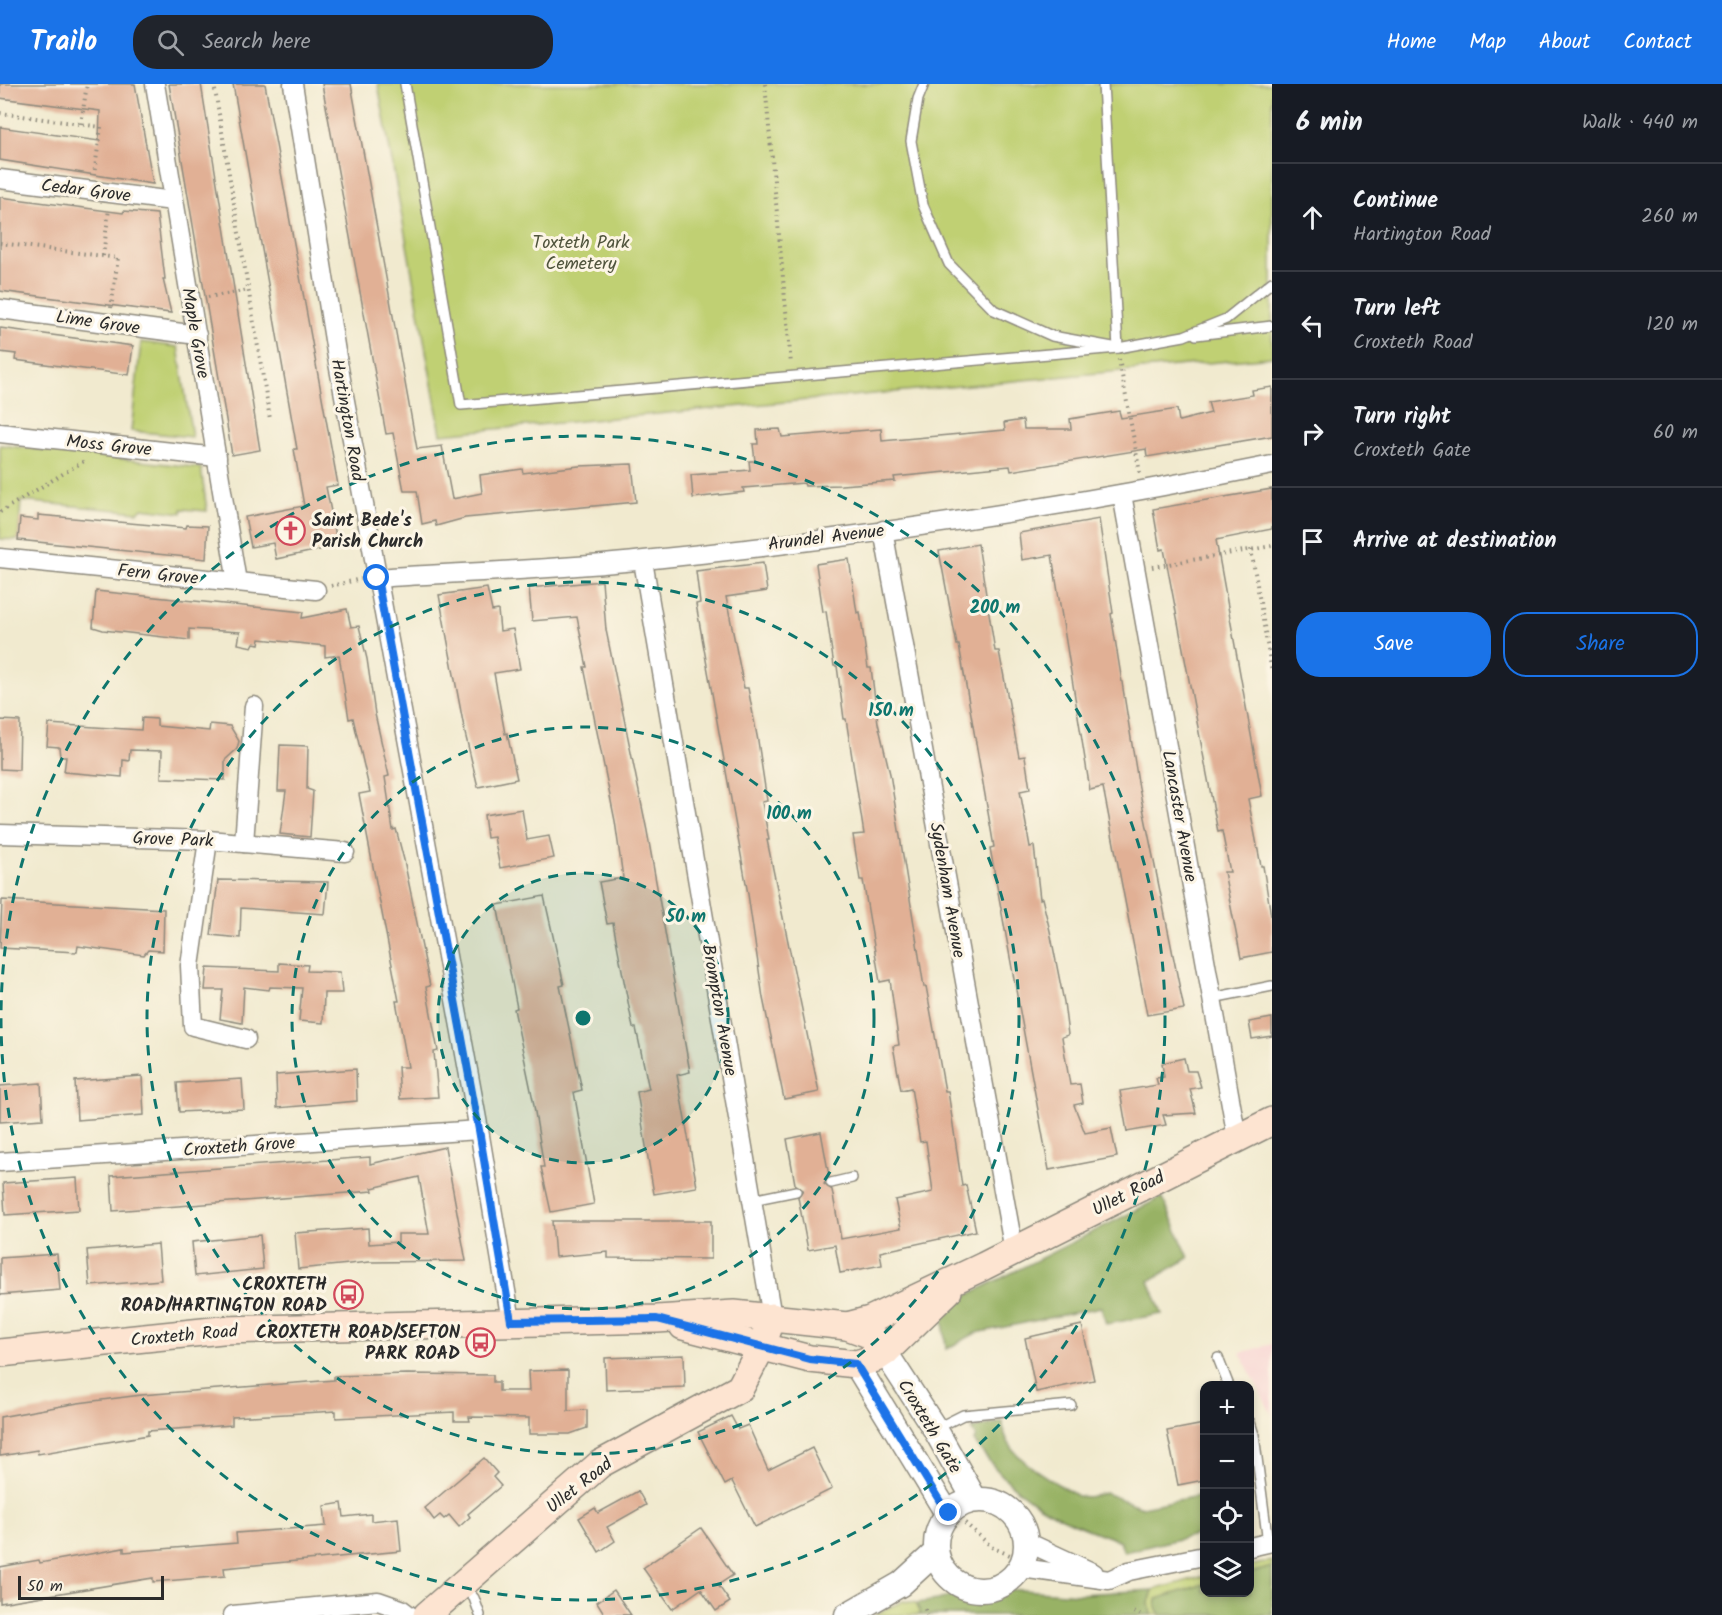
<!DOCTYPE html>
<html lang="en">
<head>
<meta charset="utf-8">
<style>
  body { margin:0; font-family:Kalam,sans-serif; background:#20242c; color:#f1f3f6 }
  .controls { position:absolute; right:18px; bottom:18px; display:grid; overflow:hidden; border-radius:12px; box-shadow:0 3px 9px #0003 }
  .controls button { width:54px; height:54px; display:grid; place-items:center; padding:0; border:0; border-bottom:2px solid #363941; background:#171b24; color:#f1f3f6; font:30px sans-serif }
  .scale { position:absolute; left:18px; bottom:15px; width:146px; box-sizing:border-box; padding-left:6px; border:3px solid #2b2b2b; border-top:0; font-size:16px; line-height:21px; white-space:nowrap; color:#2b2b2b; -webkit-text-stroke:4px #fcf5e5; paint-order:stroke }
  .stop { position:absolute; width:18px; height:18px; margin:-14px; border:4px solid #1a73e8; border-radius:50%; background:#fff }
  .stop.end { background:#1a73e8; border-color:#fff; box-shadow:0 2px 6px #0008 }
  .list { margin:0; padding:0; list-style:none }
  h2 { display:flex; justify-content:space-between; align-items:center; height:78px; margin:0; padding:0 24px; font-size:26px }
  h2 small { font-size:20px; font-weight:400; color:#9ea1a6 }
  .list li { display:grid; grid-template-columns:39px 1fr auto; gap:18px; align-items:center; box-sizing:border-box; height:108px; padding:0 24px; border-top:2px solid #363941 }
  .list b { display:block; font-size:22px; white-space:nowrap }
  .list p { margin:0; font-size:20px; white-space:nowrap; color:#9ea1a6 }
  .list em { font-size:20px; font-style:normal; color:#9ea1a6 }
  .actions { display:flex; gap:12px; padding:18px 24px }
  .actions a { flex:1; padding:14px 0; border:2px solid #1a73e8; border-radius:24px; text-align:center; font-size:21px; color:#1a73e8 }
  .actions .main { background:#1a73e8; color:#fff }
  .icon { flex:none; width:33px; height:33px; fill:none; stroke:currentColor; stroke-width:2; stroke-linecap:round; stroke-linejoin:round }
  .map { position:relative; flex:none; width:1272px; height:1531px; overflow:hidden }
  header { display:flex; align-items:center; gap:36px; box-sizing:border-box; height:84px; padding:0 30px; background:#1a73e8; color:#fff }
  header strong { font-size:28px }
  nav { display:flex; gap:33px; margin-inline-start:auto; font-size:21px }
  .search { width:420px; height:54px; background:#20242c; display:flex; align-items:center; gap:15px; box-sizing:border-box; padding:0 21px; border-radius:24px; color:#9ea1a6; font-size:22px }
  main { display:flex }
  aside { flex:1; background:#171b24 }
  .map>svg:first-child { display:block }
</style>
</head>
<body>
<header>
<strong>Trailo</strong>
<div class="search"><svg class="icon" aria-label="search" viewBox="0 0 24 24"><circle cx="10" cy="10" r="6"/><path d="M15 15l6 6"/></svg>Search here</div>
<nav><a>Home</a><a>Map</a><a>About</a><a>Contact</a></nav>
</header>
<main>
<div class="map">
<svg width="1272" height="1531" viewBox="0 0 1272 1531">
  <rect width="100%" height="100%" fill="#fcf5e5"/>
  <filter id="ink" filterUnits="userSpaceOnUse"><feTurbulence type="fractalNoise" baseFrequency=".0167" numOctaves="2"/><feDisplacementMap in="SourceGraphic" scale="12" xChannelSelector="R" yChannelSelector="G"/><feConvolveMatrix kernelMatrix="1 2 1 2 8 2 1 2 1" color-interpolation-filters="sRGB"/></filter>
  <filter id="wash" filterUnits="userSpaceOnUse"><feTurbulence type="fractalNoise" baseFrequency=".008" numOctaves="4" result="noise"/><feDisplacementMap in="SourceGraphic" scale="24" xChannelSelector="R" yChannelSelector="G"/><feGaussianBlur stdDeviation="1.35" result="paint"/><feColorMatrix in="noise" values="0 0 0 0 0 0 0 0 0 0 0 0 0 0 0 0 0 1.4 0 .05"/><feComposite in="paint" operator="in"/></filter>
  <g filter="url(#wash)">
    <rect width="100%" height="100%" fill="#f1eacf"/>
    <!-- built -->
    <path fill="#f7cfd0" d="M1272,1260V1331L1240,1269Z"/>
    <!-- green -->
    <g fill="#c0d073" stroke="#767e4f" stroke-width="1.5">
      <path d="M378,0H1272V273L441,350Z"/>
      <path d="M141,258L178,263L192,353L131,347Z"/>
      <path d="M0,361L201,384L207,427L182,425V429L142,424L138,428L21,417L18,456L0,455Z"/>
      <path d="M1272,1477V1531H1151L1149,1519L1153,1506L1204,1492V1508H1250V1482Z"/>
      <path d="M903,1517L917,1519L920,1531H873Z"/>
    </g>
    <!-- forest -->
    <g fill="#98b265" stroke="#626e48" stroke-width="1.5">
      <path d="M1162,1113L1189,1174L1149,1197L1162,1230L1106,1240L1101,1223L976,1249L946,1265L942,1224Z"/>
      <path d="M1003,1338C1003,1374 1050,1394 1077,1412L1088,1413L1105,1409L1142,1423L1204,1411V1449L1124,1468L1120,1457C1053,1433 1016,1417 974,1357L976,1352L971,1345Z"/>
      <path d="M1272,1483V1531H1161L1156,1524L1157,1515L1204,1500V1508H1250V1489Z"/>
      <path d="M979,1503L1080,1510L1153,1506L1149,1519L1151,1531H920L917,1519L938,1516Z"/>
    </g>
    <g id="blocks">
      <!-- building -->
      <g fill="#e1b095">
        <path d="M0,0H135L153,100L0,76V43L99,57L100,27L0,14Z"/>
        <path d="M169,0H201L260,366L232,371Z"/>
        <path d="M233,0H265L338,401L326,403L338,462L276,475L273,459L251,463L245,433L304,422L294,365H297Z"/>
        <path d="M322,0H351L417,365L442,362L452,415L482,409L480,391L522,385L523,389L579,382L632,380L636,418L465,434L436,442L435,437L422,440L417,407H404L393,349L386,350Z"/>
        <path d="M0,113L123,129L124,127L157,130L165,195H163L171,229L0,207Z"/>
        <path d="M0,244L133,262L129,291L15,276L16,270L0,268Z"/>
        <path d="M1272,303V352L1147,373L1146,365L1011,387L1010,382L894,393L895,397L841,401L805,402L804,399L743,404L744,408L693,414L691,391L750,386L749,377H755L753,360H758L757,346L780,345L782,353L881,345L882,357L1005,346L1004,339L1023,336L1024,345H1071L1070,335L1119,327L1121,334L1177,325L1179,337L1211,329L1208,318L1253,311L1252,306Z"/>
        <path d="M1272,405V445L1216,456L1262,712L1248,715L1261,782H1263L1272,838V868L1241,874L1224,788H1230L1222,747L1218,748L1164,465L1160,466L1153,425Z"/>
        <path d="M38,431L186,444L187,441L208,442L206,475L18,456L20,434L38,436Z"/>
        <path d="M1099,435L1113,529L1111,530L1139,704L1184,925L1147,931L1103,703L1090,706L1052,471L1022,476L1019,449Z"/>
        <path d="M978,460L995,567H999L1019,673L1025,672L1030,705L1020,707L1030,763L1034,762L1040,815L1042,814L1050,847L1064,918L1068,951L1062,953L1070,1001L1080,1000L1083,1019L1074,1021L1085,1049L1111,1044L1117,1073L1049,1086L990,764L994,763L959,561H957L939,467Z"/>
        <path d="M849,475L857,529L860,528L868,584H871L878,639L890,690L924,903L926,902L945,1007H948L962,1102L966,1101L976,1147L880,1168L882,1181L840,1189L835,1161L808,1166L798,1113L803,1106L795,1100L787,1055L821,1048L829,1092L824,1100L832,1106L841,1155L901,1144L895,1116L933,1108L926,1057L920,1058L911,1004L901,1006L893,962L899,961L890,896L880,898L863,796H860L853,751L864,750L846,635H844L837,582H834L826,527L823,528L816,480Z"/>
        <path d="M763,479L767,507L726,513L744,604H748L758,657L767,717L762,718L769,756H767L819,1008L784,1015L763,914L748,810L696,520L700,519L696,487Z"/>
        <path d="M602,497L606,546L647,747L690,988L677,991L697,1103L654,1110L637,1008L649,1005L636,944H633L613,839L607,840L599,798L623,794L615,737L584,583H587L577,533L532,537L529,504Z"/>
        <path d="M487,504L492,527L498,526L500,547L513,545L520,585L494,589L505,650L507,649L517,695L478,703L465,649L439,511Z"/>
        <path d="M96,507L303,528L302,534L347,525L351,543L359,542L367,575L375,630L389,692L385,693L393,746L396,745L404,776L430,902L426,903L438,967L434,968L438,1013L400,1015L398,983H408L396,917H399L359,710L370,708L353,634L349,635L339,571L325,573V562L260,555L259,560L254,559L252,563L238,560L240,548L189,545V556L103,546L93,543Z"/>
        <path d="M142,634L157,635V642L209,647L210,640L230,642L239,657L237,665L225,676V696L161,694L162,667L130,666L129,677L123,676L122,693L64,688L66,673H60L59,663L47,662L49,640L141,646Z"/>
        <path d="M0,636L20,637L19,686L0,685Z"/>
        <path d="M280,661L308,662L307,705L313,707L310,753L280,750L286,707H278Z"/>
        <path d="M522,725L527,756L549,752L554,774L500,784L494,753L487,754L484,731Z"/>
        <path d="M218,796L328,798L325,830L241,824L240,854L211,851Z"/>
        <path d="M544,812L564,901L560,902L582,1006L574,1008L594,1120L551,1128L541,1083H544L533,1016L514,925L517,924L497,821Z"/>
        <path d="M2,816L164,825L163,867L148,866L144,871L78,862L77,868L0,864Z"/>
        <path d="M279,879L308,881L307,887L340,888L342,909H324L323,939L299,937L302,904L270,903L269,906L244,903L242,939L220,935L223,906H205L207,884L279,887Z"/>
        <path d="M1272,934V952L1252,955L1249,938Z"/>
        <path d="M1184,974L1187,987H1196L1201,1003L1190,1005L1196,1029L1163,1031L1166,1041L1127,1048L1120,1007L1158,1001L1156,994L1164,993L1162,979Z"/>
        <path d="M356,985L357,1017L277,1024L276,991Z"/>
        <path d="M142,992L144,1031L77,1036L75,997Z"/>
        <path d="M242,995L244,1025L179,1028L177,999Z"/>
        <path d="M41,999L43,1035L0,1038V1002Z"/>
        <path d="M445,1063L466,1177L370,1178L298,1185L295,1149L368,1144L369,1160L398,1158V1150H429L419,1093L372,1104L373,1107L113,1127L111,1092L370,1073V1080Z"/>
        <path d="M77,1094L79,1126L5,1131L3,1099Z"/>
        <path d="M552,1137H711V1175L608,1174V1168L555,1173Z"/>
        <path d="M260,1151L263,1185L195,1192L192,1158Z"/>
        <path d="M158,1160L161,1196L90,1202L87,1166Z"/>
        <path d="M57,1170L60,1206L0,1211V1174Z"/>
        <path d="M1082,1241L1094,1296L1036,1308L1025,1254Z"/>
        <path d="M684,1271L685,1303L606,1306L605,1274Z"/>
        <path d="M568,1286V1327L587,1326V1344L570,1350H529V1334L469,1333L470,1337H454V1328L336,1334V1327L232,1333V1341L148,1347V1351L38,1370L37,1366L0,1372V1333L78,1319L141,1311L334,1296V1292L407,1290L493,1291V1298H499V1307H529L528,1287Z"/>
        <path d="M731,1332L738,1345L748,1341L768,1386L812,1364L832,1405L755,1443L732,1397L725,1401L698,1348Z"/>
        <path d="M1204,1340V1396L1178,1401L1167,1347Z"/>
        <path d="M484,1374L497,1389L493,1393L501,1402L468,1430L470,1433L459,1443L449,1431L444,1435L440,1431L434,1436L425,1424Z"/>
        <path d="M638,1407L646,1421L607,1443L615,1457L599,1468L579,1434L595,1424L598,1429Z"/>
        <path d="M342,1419L344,1433L371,1430V1437L398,1434L401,1467L224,1484L225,1492L153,1498V1494L0,1519V1483L39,1476L40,1479L124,1464V1468L237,1459L236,1449L326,1442L324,1422Z"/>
        <path d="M701,1444L733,1491L718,1501L730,1518L716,1527L701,1505L672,1525L643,1484Z"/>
        <path d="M614,1506L631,1531H605L597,1518Z"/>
      </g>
    </g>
  </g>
  <g filter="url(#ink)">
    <use href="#blocks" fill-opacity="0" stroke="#8e8a7d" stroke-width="1.5"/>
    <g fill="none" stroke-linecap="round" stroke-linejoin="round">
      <defs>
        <g id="service">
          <path d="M405,0L461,321L1118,264L1103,0"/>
          <path d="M924,0L918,15L911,57L923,121L949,180L994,226L1052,252L1118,264L1184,252L1226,235L1272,198"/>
          <path d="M1196,251L1272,242"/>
          <path d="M1212,914L1272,902"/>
          <path d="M831,1099L852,1094"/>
          <path d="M752,1116L796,1107"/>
          <path d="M1218,1274L1229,1302"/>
          <path d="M1250,1338L1254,1351L1268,1459"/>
          <path d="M937,1344L963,1331L1071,1321"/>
          <path d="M463,1502L474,1514L480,1531"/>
        </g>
        <g id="minor">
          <path d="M155,0L237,498"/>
          <path d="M293,0L336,268L479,1046L511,1237"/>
          <path d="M0,95L173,117"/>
          <path d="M0,225L197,251"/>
          <path d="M0,349L217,373"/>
          <path d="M1122,410L1237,1054"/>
          <path d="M883,446L1014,1167"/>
          <path d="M0,474L316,506"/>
          <path d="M643,477L772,1233"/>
          <path d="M377,494C465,488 555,486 644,476C853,455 1066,423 1272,381"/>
          <path d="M0,750L208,756L345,768"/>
          <path d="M208,756L190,882L193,942L246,955"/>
          <path d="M244,759L254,622"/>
          <path d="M0,1078L479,1046"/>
          <path d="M1027,1458L1094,1489"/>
          <path d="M1250,1463L1272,1458"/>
          <path d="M1021,1484L1109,1496L1129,1487L1204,1472"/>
          <path d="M233,1531L378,1517L401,1525L409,1531"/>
        </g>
        <g id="tertiary">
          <path d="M885,1268L935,1345L975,1416"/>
          <path d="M856,1280L944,1424L949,1429"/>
          <circle cx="981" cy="1461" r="45"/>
          <path d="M847,1531L901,1500L936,1468"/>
        </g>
        <g id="secondary">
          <path d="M683,1242L810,1275L856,1280L876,1274L885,1268L948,1207"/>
          <path d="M847,1242L870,1236L984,1182L1272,1037"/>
          <path d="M0,1269L222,1246L657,1235L734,1230L847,1242L869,1250L885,1268"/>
          <path d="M427,1531L600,1380L740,1304L762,1262L772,1233"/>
        </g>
      </defs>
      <!-- service casing -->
      <use href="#service" stroke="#8e8a7d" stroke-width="12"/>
      <!-- minor casing -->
      <use href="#minor" stroke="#8e8a7d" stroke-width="21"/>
      <!-- tertiary casing -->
      <use href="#tertiary" stroke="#8e8a7d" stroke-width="27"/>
      <!-- secondary casing -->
      <use href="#secondary" stroke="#8e8a7d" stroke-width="30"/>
      <!-- path -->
      <g stroke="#8e8a7d" stroke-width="4" stroke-dasharray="1.5 4.5" stroke-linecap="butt">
        <path d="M214,0L270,335"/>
        <path d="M765,0L791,280"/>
        <path d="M0,29L101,43L94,91"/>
        <path d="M81,40L87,0"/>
        <path d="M0,159L118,174L111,224"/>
        <path d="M103,172L109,125"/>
        <path d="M208,213L249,206"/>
        <path d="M1119,275L1140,389"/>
        <path d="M0,428L84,377"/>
        <path d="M1251,465L1272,589"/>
        <path d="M1152,483L1272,462"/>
        <path d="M331,502L361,495"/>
        <path d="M965,1439L993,1464L1010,1471"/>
        <path d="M925,1525L927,1531"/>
        <path d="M1134,1528L1140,1531"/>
      </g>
      <!-- service -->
      <use href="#service" stroke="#fff" stroke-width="9"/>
      <!-- minor -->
      <use href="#minor" stroke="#fff" stroke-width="18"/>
      <!-- tertiary -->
      <use href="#tertiary" stroke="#fff" stroke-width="24"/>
      <!-- secondary -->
      <use href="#secondary" stroke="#fde4d1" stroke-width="27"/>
    </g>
  </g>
  <g fill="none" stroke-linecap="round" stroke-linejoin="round" filter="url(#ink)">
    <!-- route -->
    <path stroke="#1a73e8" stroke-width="8" d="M377,494L479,1046L511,1237L657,1235L810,1275L856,1280L944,1424L949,1429"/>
  </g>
  <!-- distance rings -->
  <circle cx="583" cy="934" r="145" fill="#0f766e" fill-opacity=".12"/>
  <g fill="none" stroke="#0f766e" stroke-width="3" stroke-dasharray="10 8">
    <circle cx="583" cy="934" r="145"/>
    <circle cx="583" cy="934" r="291"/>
    <circle cx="583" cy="934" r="436"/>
    <circle cx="583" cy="934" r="582"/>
  </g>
  <!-- icons -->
  <defs>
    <symbol id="church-ring" viewBox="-11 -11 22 22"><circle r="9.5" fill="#fcf5e5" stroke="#d1495b" stroke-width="1.5"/><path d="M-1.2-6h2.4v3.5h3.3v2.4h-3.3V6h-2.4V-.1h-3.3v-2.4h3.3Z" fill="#d1495b"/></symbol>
    <symbol id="bus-ring" viewBox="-11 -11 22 22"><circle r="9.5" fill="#fcf5e5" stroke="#d1495b" stroke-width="1.5"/><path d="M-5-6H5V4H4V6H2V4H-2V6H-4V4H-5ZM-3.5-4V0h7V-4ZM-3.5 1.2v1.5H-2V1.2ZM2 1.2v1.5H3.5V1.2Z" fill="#d1495b"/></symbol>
  </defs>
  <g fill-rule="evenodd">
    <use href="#church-ring" x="274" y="430" width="33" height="33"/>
    <use href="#bus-ring" x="332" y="1194" width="33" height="33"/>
    <use href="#bus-ring" x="464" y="1242" width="33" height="33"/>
  </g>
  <g text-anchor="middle" stroke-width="6" stroke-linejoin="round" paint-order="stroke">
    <!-- street labels -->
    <g font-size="18" fill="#2b2b2b" stroke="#fcf5e5">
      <text transform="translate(86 106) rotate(7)" y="6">Cedar Grove</text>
      <text transform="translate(98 238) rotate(8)" y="6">Lime Grove</text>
      <text transform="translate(196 249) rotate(80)" y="6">Maple Grove</text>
      <text transform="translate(348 336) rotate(80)" y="6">Hartington Road</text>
      <text transform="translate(109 361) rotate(6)" y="6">Moss Grove</text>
      <text transform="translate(826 453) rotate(-7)" y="6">Arundel Avenue</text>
      <text transform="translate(158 490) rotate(6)" y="6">Fern Grove</text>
      <text transform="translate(1180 732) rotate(80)" y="6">Lancaster Avenue</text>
      <text transform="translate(173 755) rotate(2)" y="6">Grove Park</text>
      <text transform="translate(948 806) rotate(80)" y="6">Sydenham Avenue</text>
      <text transform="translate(720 926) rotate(80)" y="6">Brompton Avenue</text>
      <text transform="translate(239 1062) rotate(-4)" y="6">Croxteth Grove</text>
      <text transform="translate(1128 1109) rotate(-27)" y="6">Ullet Road</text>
      <text transform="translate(184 1251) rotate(-5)" y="6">Croxteth Road</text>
      <text transform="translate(930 1342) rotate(59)" y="6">Croxteth Gate</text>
      <text transform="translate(579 1401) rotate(-38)" y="6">Ullet Road</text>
    </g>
    <!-- park labels -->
    <g font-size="18" fill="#50543d" stroke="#fcf5e5">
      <text x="581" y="164">Toxteth Park<tspan x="581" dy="21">Cemetery</tspan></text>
    </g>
    <!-- poi labels -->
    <g font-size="18" font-weight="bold" fill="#2b2b2b" stroke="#fcf5e5" text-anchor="end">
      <text x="312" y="442" text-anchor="start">Saint Bede's<tspan x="312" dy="21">Parish Church</tspan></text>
      <text x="327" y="1206">CROXTETH<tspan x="327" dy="21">ROAD/HARTINGTON ROAD</tspan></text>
      <text x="460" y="1254">CROXTETH ROAD/SEFTON<tspan x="460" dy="21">PARK ROAD</tspan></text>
    </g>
  </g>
  <circle cx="583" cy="934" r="9" fill="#0f766e" stroke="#fcf5e5" stroke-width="3"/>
  <g font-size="18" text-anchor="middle" font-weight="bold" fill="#0f766e" stroke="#fcf5e5" stroke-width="6" stroke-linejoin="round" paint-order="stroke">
    <text x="995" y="529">200 m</text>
    <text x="891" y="632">150 m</text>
    <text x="789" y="735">100 m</text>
    <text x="686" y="838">50 m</text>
  </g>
</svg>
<div class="controls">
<button>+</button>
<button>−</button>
<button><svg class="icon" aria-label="locate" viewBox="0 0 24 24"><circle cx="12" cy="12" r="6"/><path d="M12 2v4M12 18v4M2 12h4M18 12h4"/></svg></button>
<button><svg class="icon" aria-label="layers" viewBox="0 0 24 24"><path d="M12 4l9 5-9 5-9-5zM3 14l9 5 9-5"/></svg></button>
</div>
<div class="scale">50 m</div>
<div class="stop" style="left:377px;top:494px"></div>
<div class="stop end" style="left:949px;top:1429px"></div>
</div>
<aside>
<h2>6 min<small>Walk · 440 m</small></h2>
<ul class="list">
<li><svg class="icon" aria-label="ahead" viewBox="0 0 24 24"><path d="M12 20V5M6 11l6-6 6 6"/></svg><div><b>Continue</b><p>Hartington Road</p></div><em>260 m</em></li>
<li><svg class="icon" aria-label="left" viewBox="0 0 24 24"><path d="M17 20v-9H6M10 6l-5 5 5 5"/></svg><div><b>Turn left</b><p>Croxteth Road</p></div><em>120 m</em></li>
<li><svg class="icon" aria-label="right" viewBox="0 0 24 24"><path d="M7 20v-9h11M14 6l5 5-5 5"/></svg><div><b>Turn right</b><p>Croxteth Gate</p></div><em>60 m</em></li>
<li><svg class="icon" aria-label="arrive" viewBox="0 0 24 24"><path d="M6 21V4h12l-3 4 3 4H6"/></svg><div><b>Arrive at destination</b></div></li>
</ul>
<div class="actions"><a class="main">Save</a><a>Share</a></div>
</aside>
</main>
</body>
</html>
